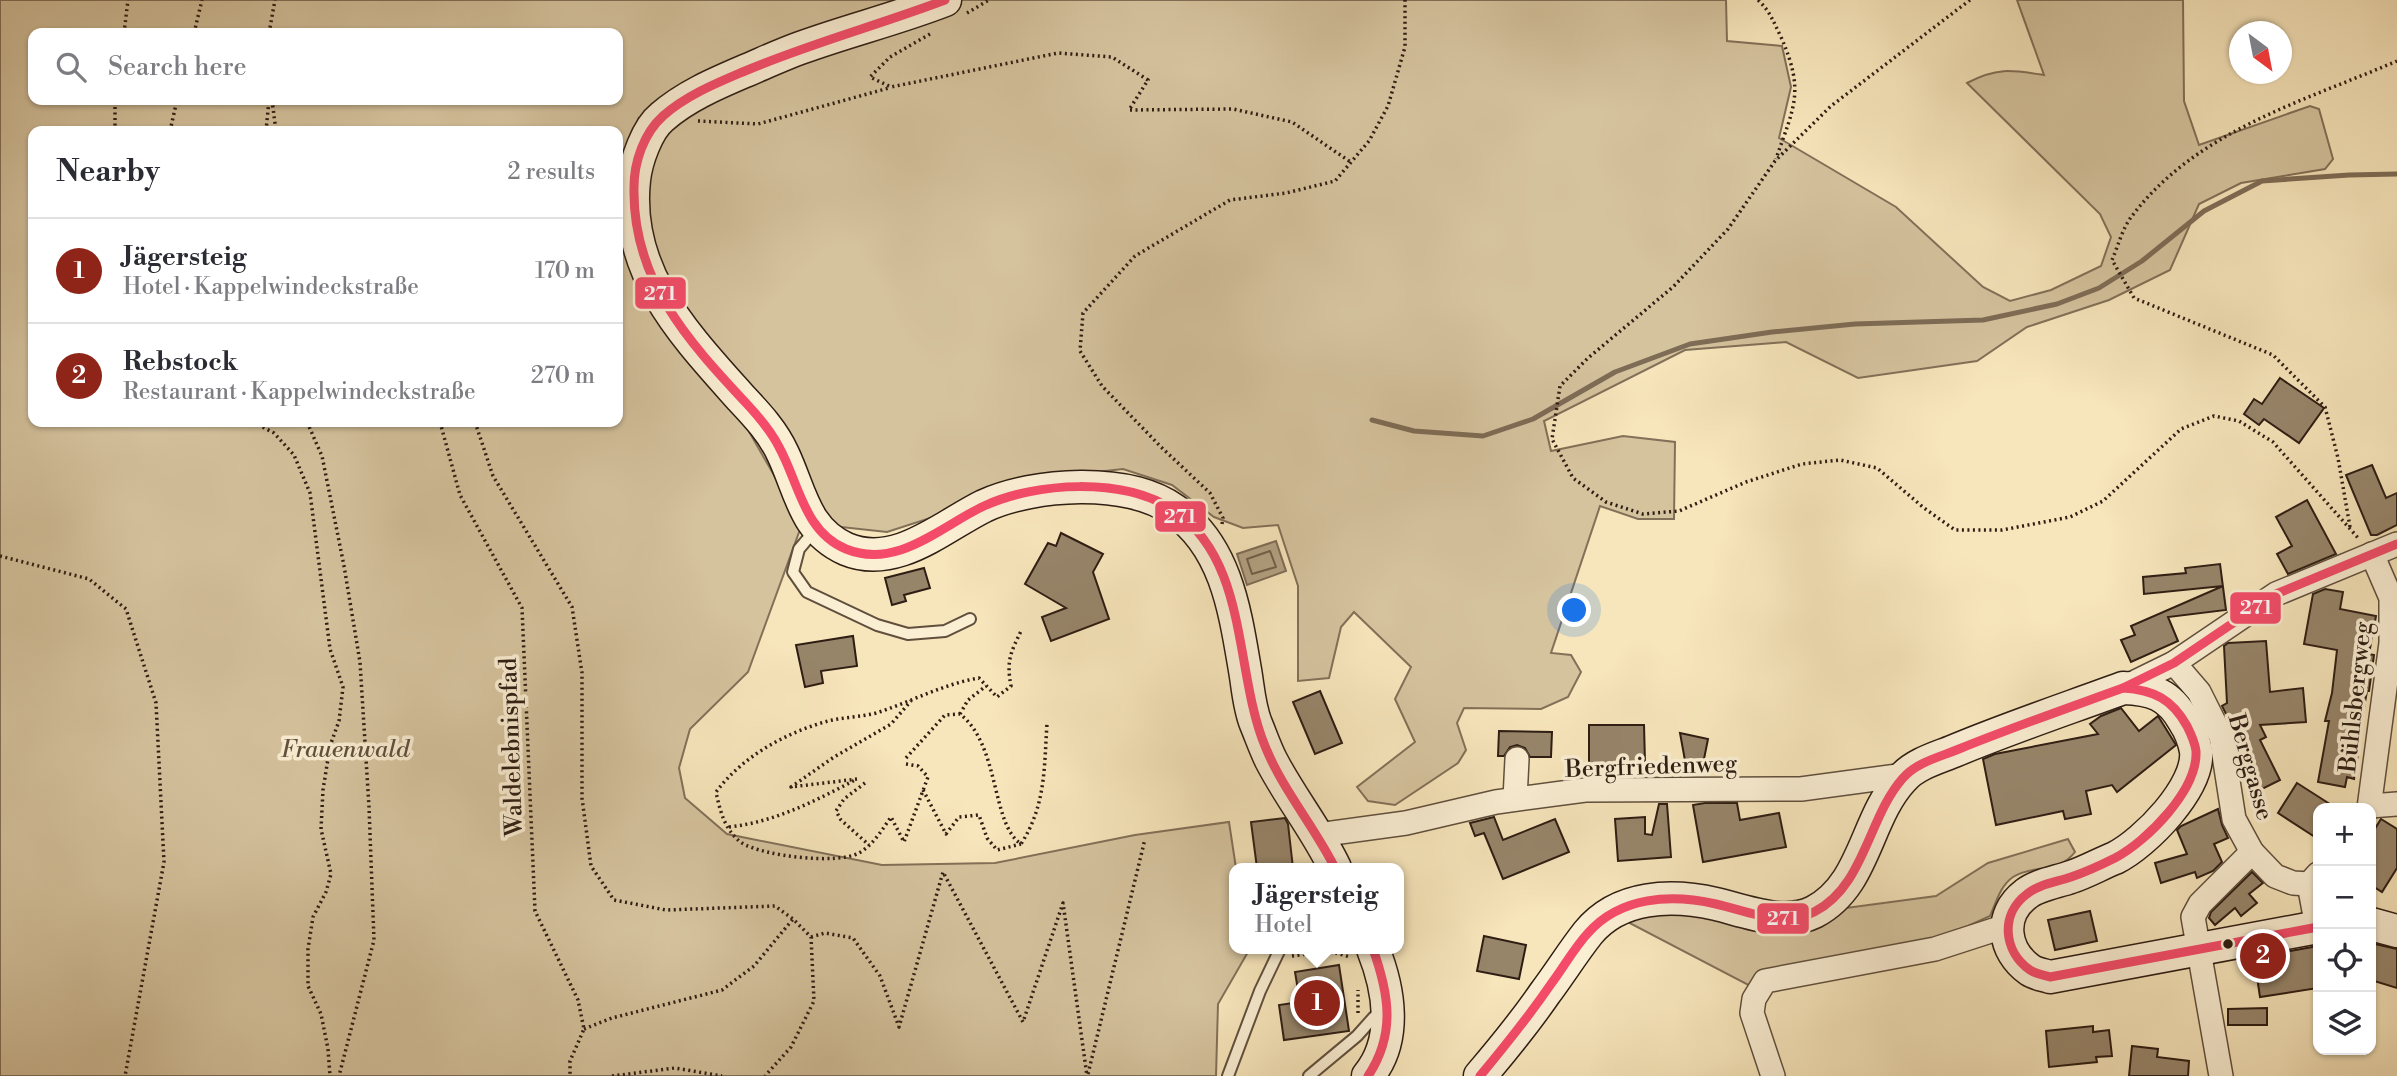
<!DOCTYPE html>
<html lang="en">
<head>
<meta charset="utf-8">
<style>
  body { margin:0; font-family:"Libre Bodoni",serif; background:#f7f7f7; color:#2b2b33 }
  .controls { position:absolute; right:21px; bottom:21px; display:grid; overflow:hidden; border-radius:14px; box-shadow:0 2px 5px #0004 }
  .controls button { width:63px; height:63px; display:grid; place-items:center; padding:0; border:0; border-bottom:2px solid #e1e1e2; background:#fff; color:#2b2b33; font:35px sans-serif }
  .compass { position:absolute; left:2229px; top:21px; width:63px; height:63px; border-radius:50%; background:#fff; box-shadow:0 2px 5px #0004; rotate:148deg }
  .you { position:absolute; left:1575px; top:611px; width:24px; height:24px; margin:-18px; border:5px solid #fff; border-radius:50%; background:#1a73e8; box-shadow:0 0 0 10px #1a73e833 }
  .badge { display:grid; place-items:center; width:46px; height:46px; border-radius:50%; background:#8f2418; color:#fff; font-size:23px; font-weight:700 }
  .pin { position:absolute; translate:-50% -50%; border:4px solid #fff; box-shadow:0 2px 7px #0006 }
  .popup { position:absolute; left:1229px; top:863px; width:175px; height:91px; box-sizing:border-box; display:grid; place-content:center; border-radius:14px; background:#fff; filter:drop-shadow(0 2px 5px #0005); font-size:23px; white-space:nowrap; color:#7c7c81 }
  .popup b { font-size:26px; color:#2b2b33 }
  .popup::after { content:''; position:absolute; left:50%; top:100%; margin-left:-14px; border:14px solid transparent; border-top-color:#fff }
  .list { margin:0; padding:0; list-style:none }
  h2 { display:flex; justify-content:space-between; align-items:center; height:91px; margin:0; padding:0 28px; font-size:30px }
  h2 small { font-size:23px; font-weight:400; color:#7c7c81 }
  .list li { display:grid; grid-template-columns:46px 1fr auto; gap:21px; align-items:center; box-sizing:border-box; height:105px; padding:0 28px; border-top:2px solid #e1e1e2 }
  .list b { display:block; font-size:26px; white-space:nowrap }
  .list p { margin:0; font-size:23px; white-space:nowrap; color:#7c7c81 }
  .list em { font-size:23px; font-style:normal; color:#7c7c81 }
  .icon { flex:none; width:38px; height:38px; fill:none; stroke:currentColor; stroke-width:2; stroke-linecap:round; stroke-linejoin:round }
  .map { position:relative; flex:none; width:2397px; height:1076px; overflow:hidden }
  .search { position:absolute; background:#fff; box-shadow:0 2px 5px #0004; left:28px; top:28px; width:595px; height:77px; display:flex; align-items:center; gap:18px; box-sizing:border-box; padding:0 24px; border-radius:14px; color:#7c7c81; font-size:26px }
  .panel { position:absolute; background:#fff; box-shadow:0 2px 5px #0004; left:28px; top:126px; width:595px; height:301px; border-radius:14px }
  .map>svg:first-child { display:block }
</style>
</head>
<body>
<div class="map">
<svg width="2397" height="1076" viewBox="0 0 2397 1076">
  <rect width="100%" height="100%" fill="#f7e5bb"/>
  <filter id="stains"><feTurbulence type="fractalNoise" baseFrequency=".00286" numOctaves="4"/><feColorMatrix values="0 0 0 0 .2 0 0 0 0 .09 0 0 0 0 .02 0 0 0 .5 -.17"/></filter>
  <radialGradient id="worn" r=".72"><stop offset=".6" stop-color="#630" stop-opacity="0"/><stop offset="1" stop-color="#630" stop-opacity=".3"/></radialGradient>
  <!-- green -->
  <g fill="#d5c39e" stroke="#827058" stroke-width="2" fill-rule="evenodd">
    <path d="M0,0H1726L1727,41L1782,46L1791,87L1779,138L1896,207L1983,287L2010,301L2051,290L2101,266L2111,237L2100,214L1967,83C1997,67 2012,70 2044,75L2017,0H2183L2184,101L2199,145L2310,106L2319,109L2333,159L2325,169L2241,183L2199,204L2170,270L2109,300L2027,327L1977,361L1858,378L1786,342L1685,350L1544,421L1551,451L1623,436L1675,442L1674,519H1638L1600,506L1551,653L1571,655L1581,672L1568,697L1541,709L1464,708L1457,723L1466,750L1458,763L1395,805L1368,801L1357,787L1415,742L1395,699L1411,667L1354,612L1341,627L1329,678L1298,681V586L1278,525L1243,528L1214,517L1172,485L1123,469L1060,476L887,532L832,526L683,318L657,266L642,209L639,117L621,170L634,260L735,407L802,524L748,672L690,729L679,768L685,798L727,834L882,865L995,863L1135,835L1229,822L1236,868L1235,949H1247L1248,952L1218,1004L1216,1076H0ZM33,33H618V100H33ZM33,131H618V422H33Z"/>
    <path d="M2068,839L2075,852C2058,874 2033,864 2013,877C2000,886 1996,903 1990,916L1933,942L1756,989L1620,918L1654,908L1831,910L1936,896L1988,863Z"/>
  </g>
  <!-- water -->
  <path fill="#b3a182" stroke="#7e6c56" stroke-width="2" d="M1276,541L1286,571L1247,585L1237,554Z"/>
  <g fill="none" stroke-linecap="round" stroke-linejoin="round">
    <!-- shore -->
    <path stroke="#705f4a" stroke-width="2" d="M1270,551L1276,567L1252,574L1247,559Z"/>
    <!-- stream -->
    <path stroke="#7e6c56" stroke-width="5" d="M1372,420L1414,431L1483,436L1533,419L1615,372L1690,344L1772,332L1855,324L1983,320L2057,304L2099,288L2142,261L2204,211L2262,181L2349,175L2397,174"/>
  </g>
  <!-- building -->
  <g fill="#97856a" stroke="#2e1d13" stroke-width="2">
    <path d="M2280,378L2324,408L2299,443L2264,419L2259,425L2244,414L2254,399L2262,404Z"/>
    <path d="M2372,465L2386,498L2397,493V525L2377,535H2371L2346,475Z"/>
    <path d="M2307,500L2336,554L2288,574L2277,554L2292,546L2276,517Z"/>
    <path d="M1061,533L1103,554L1093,572L1109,619L1051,641L1042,617L1066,608L1025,584L1048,543L1056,546Z"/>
    <path d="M2220,564L2226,610L2168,617L2178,641L2131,662L2121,640L2135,635L2131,626L2223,586L2144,594L2143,577L2186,573L2185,568Z"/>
    <path d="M924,568L930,588L904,595L906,601L892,605L885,578Z"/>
    <path d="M2325,589L2343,592L2340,609L2376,616L2369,654L2374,655L2369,691H2367L2357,746L2358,754L2354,779L2347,777L2345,787L2318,782L2329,721H2325L2332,693L2337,650L2304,644L2313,594Z"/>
    <path d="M853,636L857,666L821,671L823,683L805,687L796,645Z"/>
    <path d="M2266,641L2270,692L2303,688L2306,722L2260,725L2266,737L2260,740L2280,780L2252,794L2241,772L2240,765L2242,763L2234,730L2222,706L2227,703L2224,646L2228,643Z"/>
    <path d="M1320,691L1342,743L1315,754L1293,702Z"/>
    <path d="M2121,708L2139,731L2158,716L2176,745L2117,792L2112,785L2086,791L2091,814L2065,819L2063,811L1996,825L1983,759L1995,754L2098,734L2090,724L2101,716Z"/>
    <path d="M1589,725H1644L1645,763L1589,764Z"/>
    <path d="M1499,731L1552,732L1551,757H1530L1525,748L1517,745L1510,747L1504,756H1498Z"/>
    <path d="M1680,733L1708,739L1702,769L1686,766Z"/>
    <path d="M2297,783L2336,808H2318V839L2278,813Z"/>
    <path d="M1705,803H1737L1740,820L1779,813L1786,847L1703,862L1693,805Z"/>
    <path d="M1659,804H1667L1671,857L1618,861L1615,819L1645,817V834L1652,835Z"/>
    <path d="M2218,809L2222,825L2228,838L2214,844L2222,862L2213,871L2197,878L2195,872L2161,883L2155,863L2187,854L2177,830L2181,826Z"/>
    <path d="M1494,817L1503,840L1555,819L1569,852L1503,879L1484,833L1475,836L1470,823Z"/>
    <path d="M1285,818L1288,824L1293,868H1257L1251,822Z"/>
    <path d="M2381,819L2397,829V868L2382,892L2371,885V835Z"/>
    <path d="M2252,872L2263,883L2249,894L2257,903L2241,916L2235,908L2215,925L2209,918L2211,912Z"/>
    <path d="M2090,911L2097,941L2055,950L2048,920Z"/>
    <path d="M1484,936L1526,945L1519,979L1477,971Z"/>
    <path d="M2375,944L2397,949V988L2371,980V959Z"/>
    <path d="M2318,946V988L2260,997L2256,970L2250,967L2246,959Z"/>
    <path d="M1339,965L1349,1031L1284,1040L1279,1005L1300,1002L1295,972Z"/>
    <path d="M2267,1008V1025H2228V1009Z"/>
    <path d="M2093,1026V1032L2109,1030L2112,1056L2096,1057L2097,1062L2049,1067L2046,1031Z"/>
    <path d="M2132,1046L2158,1049L2157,1057L2189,1061L2188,1076H2129Z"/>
  </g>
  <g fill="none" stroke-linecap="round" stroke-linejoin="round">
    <defs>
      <g id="lane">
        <path d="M816,529L799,549L793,572L807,592L877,625L908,634L945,631L970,619"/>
        <path d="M1228,1076L1260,991L1280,949"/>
        <path d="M1309,1076L1357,1036L1374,1017L1384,1014"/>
      </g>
      <g id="street">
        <path d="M2174,663L2199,692L2221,736L2234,819L2252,852L2275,876L2293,883L2309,884"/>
        <path d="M2123,688L2174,663L2276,594L2397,544"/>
        <path d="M1515,799L1517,759"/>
        <path d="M2370,806L2397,804"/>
        <path d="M2369,808L2391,643V598L2372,554"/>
        <path d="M1318,835L1406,823L1496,802L1585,790L1801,789L1905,775"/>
        <path d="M2317,927L2309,884L2318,874"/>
        <path d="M1773,1076L1752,1013L1754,999L1765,981L1935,949L2006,926"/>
        <path d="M2221,1076L2193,917L2200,904L2252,852"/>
      </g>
      <g id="secondary">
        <path d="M945,0C899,18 850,30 803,47C783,54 764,63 745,71C717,83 686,96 662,117C647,129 636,161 634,180C624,272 684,334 741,398C757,415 773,432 783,454C801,492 804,530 846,549C896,570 943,526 984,506C1034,483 1128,477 1174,510C1226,546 1235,611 1245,670C1248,687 1249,707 1256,724C1261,736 1265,748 1271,760C1290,797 1317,830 1335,868"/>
        <path d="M2371,924L2397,931"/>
        <path d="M1368,1076C1398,1040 1389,989 1373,949"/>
        <path d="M1480,1076C1503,1049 1525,1022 1545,993C1560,973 1573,952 1588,933C1619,895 1672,894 1716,904C1745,911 1784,927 1814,912C1866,885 1865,818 1903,778C1915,764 1937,758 1954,751C2009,728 2066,709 2123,688C2152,689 2169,694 2184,721C2190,730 2194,740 2196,751C2200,787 2145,843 2115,858C2100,864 2086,872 2071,877C2057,882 2037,885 2026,894C1998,915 2003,951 2030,970C2036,974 2044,975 2050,977L2318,927"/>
      </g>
    </defs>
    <!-- lane casing -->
    <use href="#lane" stroke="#604f3d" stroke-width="14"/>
    <!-- street casing -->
    <use href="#street" stroke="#604f3d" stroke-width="26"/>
    <!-- secondary casing -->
    <use href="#secondary" stroke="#2e1d13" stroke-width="35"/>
    <!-- path -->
    <g stroke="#2e1d13" stroke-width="3.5" stroke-dasharray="2 3.5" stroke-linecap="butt">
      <path d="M1758,0C1770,11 1774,23 1781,37C1805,92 1794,106 1776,159"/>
      <path d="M1970,0L1831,106L1775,161L1728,229L1673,287L1588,358L1560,386L1552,439L1573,478L1606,502L1643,514L1679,511L1746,482L1802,464L1840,460L1877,468L1924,508L1955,530H2002L2070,517L2103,501L2181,429L2214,416L2239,421L2273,442L2359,539"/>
      <path d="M967,13L989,0"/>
      <path d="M124,33L128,0"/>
      <path d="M194,33L202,0"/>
      <path d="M269,33L275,0"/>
      <path d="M930,34L890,57L870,77L891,87L1058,53L1112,57L1148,80L1129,110L1233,109L1292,122L1352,163"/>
      <path d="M272,100L276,131"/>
      <path d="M698,121L758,124L889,88"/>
      <path d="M115,131V100"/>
      <path d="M170,131L177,100"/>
      <path d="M266,131L269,100"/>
      <path d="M253,422L274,433L294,455L310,493L330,649L343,687L339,721L330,746L323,790L321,829L331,874L326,892L313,917L308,949V986L321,1014L328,1049L330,1076"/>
      <path d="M307,422L322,456L344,566L360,662L369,807L374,940L339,1076"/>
      <path d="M440,422L460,495L522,608L535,911L578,1000L584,1029L570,1061V1076"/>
      <path d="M475,422L493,476L572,607L582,673V798L591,866L614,900L666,910L775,906L793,919L811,937L814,1001L791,1047L765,1076"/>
      <path d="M1222,524L1223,518L1210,493L1161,447L1102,386L1080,351L1083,313L1135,256L1230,200L1286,193L1335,181L1369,141L1388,106L1405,47V0"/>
      <path d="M2350,527L2338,458L2325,407L2273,355L2134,298L2112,260C2118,246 2123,227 2132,216C2196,131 2304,101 2397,61"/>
      <path d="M0,556L89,579L126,609L156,703L164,862L125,1076"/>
      <path d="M960,714L968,700L986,686"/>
      <path d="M906,758L945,715L960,714C1000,745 991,824 1021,844C1046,805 1044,768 1047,724"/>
      <path d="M906,764L918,766L928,777L904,842L891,817C882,830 873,845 859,853C837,865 763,856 742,843C725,831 720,811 716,792C743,756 785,733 828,721C844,717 861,717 876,713C911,702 943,684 979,678L997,697L1011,686C1006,660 1011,652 1022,629"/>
      <path d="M857,779L791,787L834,757L891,724L911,701"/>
      <path d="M865,783L844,799L836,811L841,820L869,845"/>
      <path d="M923,790L946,834L959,817L979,815L987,838L997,850L1021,844"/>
      <path d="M729,827C775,822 815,801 855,780"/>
      <path d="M811,937L825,933L853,938L880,976L899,1027L943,872L1023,1022L1063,903L1087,1076"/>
      <path d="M1292,956L1329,951L1350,957"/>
      <path d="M1358,1013V990"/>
      <path d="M584,1029L612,1018L722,990L754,966L793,919"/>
      <path d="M1088,1074L1145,839"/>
      <path d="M612,1076L675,1068L722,1076"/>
    </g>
    <!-- lane -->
    <use href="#lane" stroke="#faeed3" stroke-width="10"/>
    <!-- street -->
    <use href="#street" stroke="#faeed3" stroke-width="23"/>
    <!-- secondary -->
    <use href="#secondary" stroke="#faeed3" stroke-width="32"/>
    <defs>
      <g id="bus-1">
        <path d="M945,0C879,25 811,43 745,71C717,83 687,95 663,116C644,133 634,162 634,187C632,279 687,340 746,403C759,417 771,431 779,447C799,483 804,532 846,549C897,570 941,526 984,506C1036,482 1124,477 1173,510C1249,560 1234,671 1265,746C1282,789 1314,826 1335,868"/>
        <path d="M2123,688L2174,663L2276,594L2397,544"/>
        <path d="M1368,1076C1396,1034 1389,994 1373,949"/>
        <path d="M1480,1076C1505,1046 1529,1016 1551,984C1564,967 1574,948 1588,933C1621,896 1671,894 1716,904C1747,911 1783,928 1814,912C1865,886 1868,817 1903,778C1917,762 1940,757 1959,749C2013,727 2068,708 2123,688C2154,690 2172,699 2187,726C2191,734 2195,743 2196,751C2198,790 2147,841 2115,858C2101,865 2086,872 2071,877C2057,882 2039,884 2027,894C2000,914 2003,951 2030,970C2036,974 2043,975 2050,977L2318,927"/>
      </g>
    </defs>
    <!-- bus-1 casing -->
    <use href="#bus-1" stroke="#faeed3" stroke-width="14"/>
    <!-- bus-1 -->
    <use href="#bus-1" stroke="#f54b6a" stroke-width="9"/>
  </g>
  <!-- markers -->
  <circle fill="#2e1d13" stroke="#faeed3" stroke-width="2.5" cx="2228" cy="944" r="6"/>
  <g text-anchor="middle" stroke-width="7" stroke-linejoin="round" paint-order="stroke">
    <!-- street labels -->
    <g font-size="24" fill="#2e1d13" stroke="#faeed3">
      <text transform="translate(2355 697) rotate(-84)" y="8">Bühlsbergweg</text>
      <text transform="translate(511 747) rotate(-92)" y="8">Waldelebnispfad</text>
      <text transform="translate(1651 766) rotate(-2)" y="8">Bergfriedenweg</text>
      <text transform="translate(2251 767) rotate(74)" y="8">Berggasse</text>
    </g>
    <!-- park labels -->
    <g font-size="24" font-style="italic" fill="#604f3d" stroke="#faeed3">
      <text x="345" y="757">Frauenwald</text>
    </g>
  </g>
  <g stroke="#faeed3" stroke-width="2.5">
    <rect x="634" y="276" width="53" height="34" rx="7" fill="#f54b6a"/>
    <rect x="1154" y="500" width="53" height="33" rx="7" fill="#f54b6a"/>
    <rect x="2229" y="591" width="53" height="34" rx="7" fill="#f54b6a"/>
    <rect x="1756" y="902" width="54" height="33" rx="7" fill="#f54b6a"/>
  </g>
  <g font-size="19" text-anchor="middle" font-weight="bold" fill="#fff">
    <text x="660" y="300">271</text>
    <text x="1180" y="523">271</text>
    <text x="2256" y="614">271</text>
    <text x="1783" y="925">271</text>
  </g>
  <rect width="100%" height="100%" filter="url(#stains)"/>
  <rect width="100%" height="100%" fill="url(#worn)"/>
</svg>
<div class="controls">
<button>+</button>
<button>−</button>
<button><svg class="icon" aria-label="locate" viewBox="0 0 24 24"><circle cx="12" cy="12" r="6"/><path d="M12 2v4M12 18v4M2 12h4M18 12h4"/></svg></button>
<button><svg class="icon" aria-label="layers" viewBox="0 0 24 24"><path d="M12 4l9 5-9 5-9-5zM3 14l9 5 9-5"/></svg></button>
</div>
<svg class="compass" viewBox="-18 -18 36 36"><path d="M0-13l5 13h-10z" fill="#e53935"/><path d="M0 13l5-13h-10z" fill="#7c7c81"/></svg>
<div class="you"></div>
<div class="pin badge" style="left:1317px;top:1003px">1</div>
<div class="popup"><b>Jägersteig</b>Hotel</div>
<div class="pin badge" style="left:2263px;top:956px">2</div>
<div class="search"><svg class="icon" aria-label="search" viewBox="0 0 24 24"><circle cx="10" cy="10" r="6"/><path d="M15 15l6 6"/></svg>Search here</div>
<section class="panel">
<h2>Nearby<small>2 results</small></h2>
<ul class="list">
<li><span class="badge">1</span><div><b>Jägersteig</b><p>Hotel · Kappelwindeckstraße</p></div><em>170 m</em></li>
<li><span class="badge">2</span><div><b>Rebstock</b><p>Restaurant · Kappelwindeckstraße</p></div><em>270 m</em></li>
</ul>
</section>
</div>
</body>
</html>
